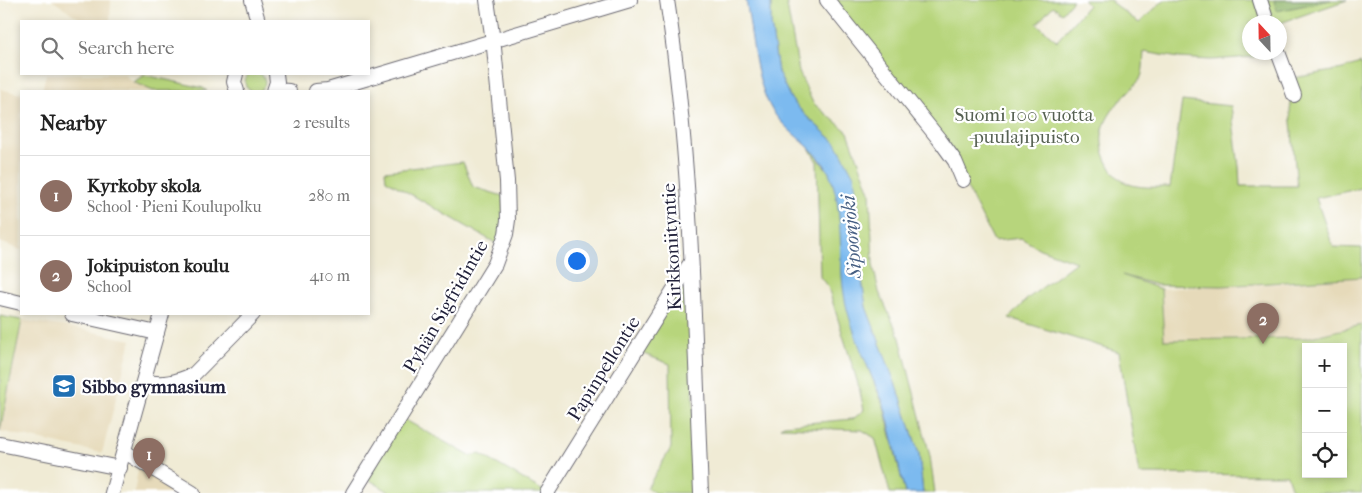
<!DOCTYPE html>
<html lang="en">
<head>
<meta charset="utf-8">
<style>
  body { margin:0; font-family:"IM FELL French Canon",serif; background:#f6f6f6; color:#222 }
  .controls { position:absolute; right:15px; bottom:15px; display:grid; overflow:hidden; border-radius:0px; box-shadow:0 2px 8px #0003 }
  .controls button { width:45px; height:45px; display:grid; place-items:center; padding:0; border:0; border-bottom:1px solid #e0e0e0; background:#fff; color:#222; font:25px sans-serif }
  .compass { position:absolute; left:1242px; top:15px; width:45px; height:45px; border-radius:50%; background:#fff; box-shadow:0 2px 8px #0003; rotate:338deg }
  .you { position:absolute; left:576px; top:260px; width:18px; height:18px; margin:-12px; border:4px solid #fff; border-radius:50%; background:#1a73e8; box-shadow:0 0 0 8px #1a73e833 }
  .badge { display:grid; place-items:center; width:32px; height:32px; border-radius:50%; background:#d93025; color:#fff; font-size:16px; font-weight:700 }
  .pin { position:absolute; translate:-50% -41px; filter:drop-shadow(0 1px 2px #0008) }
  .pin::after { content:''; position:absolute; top:26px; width:18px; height:15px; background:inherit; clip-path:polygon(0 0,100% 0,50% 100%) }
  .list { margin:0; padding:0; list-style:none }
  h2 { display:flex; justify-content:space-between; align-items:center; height:65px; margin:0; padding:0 20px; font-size:21px }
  h2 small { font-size:16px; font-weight:400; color:#767676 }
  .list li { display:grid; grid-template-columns:32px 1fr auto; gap:15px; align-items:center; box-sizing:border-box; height:80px; padding:0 20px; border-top:1px solid #e0e0e0 }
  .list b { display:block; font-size:19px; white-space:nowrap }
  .list p { margin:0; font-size:16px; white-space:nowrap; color:#767676 }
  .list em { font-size:16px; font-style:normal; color:#767676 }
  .icon { flex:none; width:28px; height:28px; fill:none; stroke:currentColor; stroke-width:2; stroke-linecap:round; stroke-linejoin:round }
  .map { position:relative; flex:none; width:1362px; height:493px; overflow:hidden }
  .search { position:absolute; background:#fff; box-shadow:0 2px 8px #0003; left:20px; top:20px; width:350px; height:55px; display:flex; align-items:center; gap:12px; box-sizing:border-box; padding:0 18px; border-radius:0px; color:#767676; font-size:19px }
  .panel { position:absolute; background:#fff; box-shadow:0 2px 8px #0003; left:20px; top:90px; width:350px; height:225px; border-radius:0px }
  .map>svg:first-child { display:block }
</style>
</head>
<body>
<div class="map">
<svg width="1362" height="493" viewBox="0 0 1362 493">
  <rect width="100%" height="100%" fill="#fff"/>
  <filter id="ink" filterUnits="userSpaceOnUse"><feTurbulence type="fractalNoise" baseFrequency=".02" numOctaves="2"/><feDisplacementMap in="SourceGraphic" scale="10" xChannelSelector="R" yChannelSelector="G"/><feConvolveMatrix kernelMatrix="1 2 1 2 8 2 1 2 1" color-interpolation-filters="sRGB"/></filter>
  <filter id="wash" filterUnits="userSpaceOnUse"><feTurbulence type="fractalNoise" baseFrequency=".0096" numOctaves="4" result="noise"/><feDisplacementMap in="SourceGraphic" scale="20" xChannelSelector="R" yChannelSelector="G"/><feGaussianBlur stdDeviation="1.12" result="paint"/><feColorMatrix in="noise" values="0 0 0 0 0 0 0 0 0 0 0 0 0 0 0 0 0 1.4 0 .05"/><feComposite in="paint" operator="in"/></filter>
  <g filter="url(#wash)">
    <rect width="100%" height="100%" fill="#f0ebd5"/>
    <!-- built -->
    <g fill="#e6daba">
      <path d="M52,0H111L110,21H83Z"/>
      <path d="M46,74H123L133,82L153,91H42Z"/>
      <path d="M0,89L21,94V250L0,242Z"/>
      <path d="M1362,277V388L1343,347L1165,352L1161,289L1290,283Z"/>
      <path d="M22,320L80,329L131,340L102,453L0,431Z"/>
      <path d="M139,464L184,493H134Z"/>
    </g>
    <!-- green -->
    <g fill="#b7d57c" stroke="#6c7c5c" fill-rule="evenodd">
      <path d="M771,0H786L799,72L813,103L848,132L870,192L873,265L879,292L900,338L930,456L935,493H923L919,454L902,401L866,307L860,267L857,200L836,143L805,115L791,99L778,72L771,24Z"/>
      <path d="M827,0H1073L1062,13L1053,6L1037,24L1057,41L1088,5L1083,0H1112L1111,2L1139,23L1164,0H1347L1280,23L1250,22V52L1278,53L1279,55L1211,60L1179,58L1144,52C1143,60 1144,72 1140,79C1136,85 1129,91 1124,96C1104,118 1094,137 1109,165C1122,191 1145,187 1170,187L1182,101L1231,106L1239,167L1240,186H1297L1290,111L1294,78L1343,69L1360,63L1362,66V188L1316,198L1333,247L1362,248V277L1222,286L1157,285L1122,275L1161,289L1164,340L1306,338L1362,325V493H1293L1287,475L1139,474L1119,352L1009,318L1027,299L1076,262L1040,249L1021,238L994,241L963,180ZM1306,347H1343V474H1306Z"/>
      <circle cx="255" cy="82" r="10"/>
      <path d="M145,75L203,88L207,91H153L133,82Z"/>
      <path d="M807,144L831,175L837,198L840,226L866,363L884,407L905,493H890L875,438L862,430L780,427L784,425L853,419L864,410L859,387L828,287L820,277L817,162Z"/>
      <path d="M463,162L473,187L503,196L504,218L497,244L386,180L385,171Z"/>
      <path d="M689,280L697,493H655L647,488L671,448L670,364L641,353L684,281Z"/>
      <path d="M0,316L22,320L0,431Z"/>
      <path d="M400,417L470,456L480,454L547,493H391L363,476Z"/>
    </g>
    <!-- forest -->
    <path fill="#91b66c" stroke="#5a6c54" d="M1274,0H1331L1277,11Z"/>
    <!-- water -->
    <path fill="#7cbaef" stroke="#4f6e95" d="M746,0H771V24L778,72L791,99L805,115L836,143L854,176L857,200L860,267L866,307L902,401L919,454L923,493H905C898,465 893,436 885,408C882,397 876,387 872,377C863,355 853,332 847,309C836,266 846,220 831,178C822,150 787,135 772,110C755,82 752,33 746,0Z"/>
  </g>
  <g filter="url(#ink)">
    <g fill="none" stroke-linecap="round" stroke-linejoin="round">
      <defs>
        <g id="minor">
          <path d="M252,0L258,21"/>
          <path d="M667,0C692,163 694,328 701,493"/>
          <path d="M827,0L939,139L955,161L963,180"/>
          <path d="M1260,0L1267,22"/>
          <path d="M1278,52L1294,95"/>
          <path d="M236,74L234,82L237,91"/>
          <path d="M275,90L289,91"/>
          <path d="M274,91L277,82L276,74"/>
          <path d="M316,91L328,90L630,0"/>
          <path d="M0,298L21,303"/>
          <path d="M72,314L157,333"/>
          <path d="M144,381C162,386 177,382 194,374L253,314"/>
          <path d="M0,444L120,468"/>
          <path d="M125,452L193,493"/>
          <path d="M112,493L162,314"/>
          <path d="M353,493L495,264L506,234L508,220L507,181L494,48L487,0"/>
          <path d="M547,493L691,262"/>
        </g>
      </defs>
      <!-- minor casing -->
      <use href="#minor" stroke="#6a6871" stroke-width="16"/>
      <!-- minor -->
      <use href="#minor" stroke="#fff" stroke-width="14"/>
    </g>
  </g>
  <!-- icons -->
  <defs>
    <symbol id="school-square" viewBox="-11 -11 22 22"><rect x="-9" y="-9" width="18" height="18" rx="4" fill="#1f6fb2" stroke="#fff"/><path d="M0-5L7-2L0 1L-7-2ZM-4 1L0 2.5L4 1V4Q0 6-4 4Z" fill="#fff"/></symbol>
  </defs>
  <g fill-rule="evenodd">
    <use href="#school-square" x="50" y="372" width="28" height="28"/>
  </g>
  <g text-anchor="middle" stroke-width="4.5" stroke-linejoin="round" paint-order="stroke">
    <!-- park labels -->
    <g font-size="19" fill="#566152" stroke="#fff">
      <text x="1024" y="121">Suomi 100 vuotta<tspan x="1024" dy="22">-puulajipuisto</tspan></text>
    </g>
    <!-- street labels -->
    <g font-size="19" fill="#22223b" stroke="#fff">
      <text transform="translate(671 247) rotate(-93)" y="7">Kirkkoniityntie</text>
      <text transform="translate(445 306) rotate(-60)" y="7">Pyhän Sigfridintie</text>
      <text transform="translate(603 368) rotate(-58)" y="7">Papinpellontie</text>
    </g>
    <!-- poi labels -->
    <g font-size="19" font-weight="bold" fill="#22223b" stroke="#fff" text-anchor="start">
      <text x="82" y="393">Sibbo gymnasium</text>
    </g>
    <!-- water labels -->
    <g font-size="20" font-style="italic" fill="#465f83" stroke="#fff">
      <text transform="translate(851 237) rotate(-95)" y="7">Sipoonjoki</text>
    </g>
  </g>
</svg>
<div class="controls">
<button>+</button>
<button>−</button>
<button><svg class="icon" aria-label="locate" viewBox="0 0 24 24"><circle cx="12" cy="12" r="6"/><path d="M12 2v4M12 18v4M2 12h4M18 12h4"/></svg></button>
</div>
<svg class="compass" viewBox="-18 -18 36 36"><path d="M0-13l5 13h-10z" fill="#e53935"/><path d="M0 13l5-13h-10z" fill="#767676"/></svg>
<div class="you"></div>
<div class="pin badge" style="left:149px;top:479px;background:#8d6e63">1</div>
<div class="pin badge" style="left:1263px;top:344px;background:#8d6e63">2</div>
<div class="search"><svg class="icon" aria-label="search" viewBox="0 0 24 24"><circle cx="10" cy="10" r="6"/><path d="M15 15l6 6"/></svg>Search here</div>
<section class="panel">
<h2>Nearby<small>2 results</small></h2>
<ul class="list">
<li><span class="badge" style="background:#8d6e63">1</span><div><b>Kyrkoby skola</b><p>School · Pieni Koulupolku</p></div><em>280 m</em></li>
<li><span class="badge" style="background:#8d6e63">2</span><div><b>Jokipuiston koulu</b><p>School</p></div><em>410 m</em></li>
</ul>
</section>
</div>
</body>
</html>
